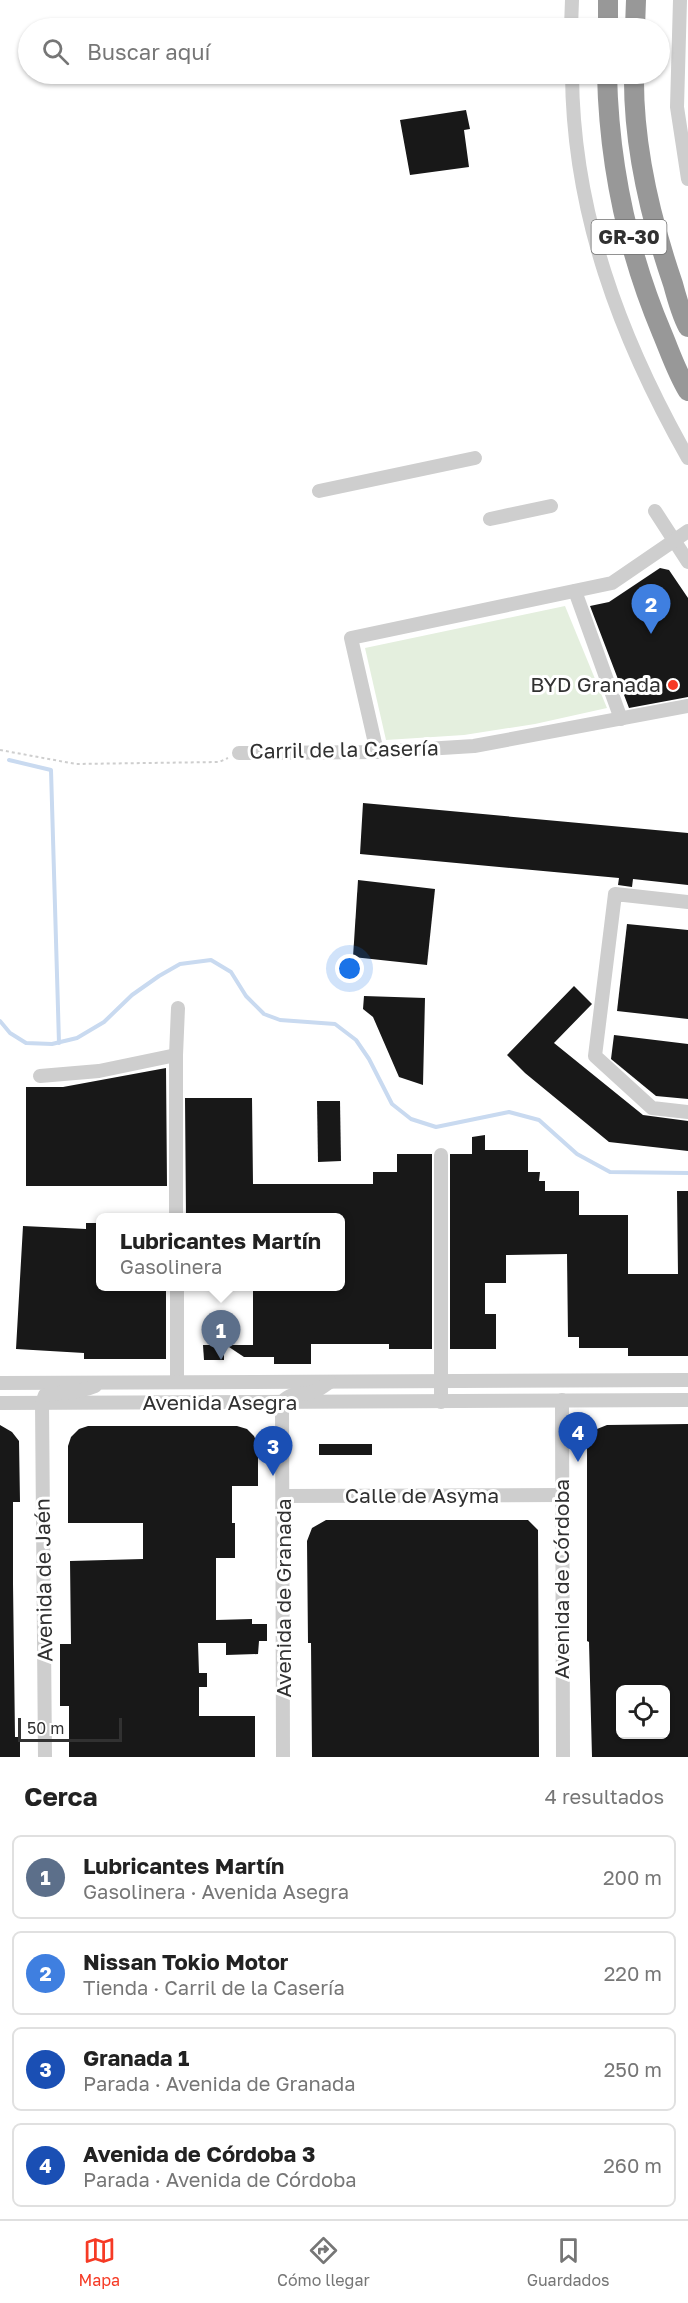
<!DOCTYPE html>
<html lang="es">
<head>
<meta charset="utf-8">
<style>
  body { margin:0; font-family:"Golos Text",sans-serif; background:#f6f6f6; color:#222 }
  .controls { position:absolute; right:18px; bottom:18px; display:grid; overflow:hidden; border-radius:9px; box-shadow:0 2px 4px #0004 }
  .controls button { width:54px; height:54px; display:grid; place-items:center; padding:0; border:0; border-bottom:2px solid #e0e0e0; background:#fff; color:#222; font:30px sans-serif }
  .scale { position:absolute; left:18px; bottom:15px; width:104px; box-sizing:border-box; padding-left:6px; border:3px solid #313131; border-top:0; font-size:16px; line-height:21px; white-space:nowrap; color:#313131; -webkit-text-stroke:4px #fff; paint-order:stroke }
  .you { position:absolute; left:350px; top:969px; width:21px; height:21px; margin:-15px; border:4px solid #fff; border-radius:50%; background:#1a73e8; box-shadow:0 0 0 9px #1a73e833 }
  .badge { display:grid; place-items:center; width:39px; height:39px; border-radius:50%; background:#f63a25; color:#fff; font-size:20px; font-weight:700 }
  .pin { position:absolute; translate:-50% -50px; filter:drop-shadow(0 2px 3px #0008) }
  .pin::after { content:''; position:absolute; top:32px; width:21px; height:18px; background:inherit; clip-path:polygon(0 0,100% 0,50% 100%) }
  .popup { position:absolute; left:96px; top:1213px; width:249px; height:78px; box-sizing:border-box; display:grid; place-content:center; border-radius:9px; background:#fff; filter:drop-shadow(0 2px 4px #0005); font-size:20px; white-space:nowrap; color:#767676 }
  .popup b { font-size:22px; color:#222 }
  .popup::after { content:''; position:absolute; left:50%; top:100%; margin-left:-12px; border:12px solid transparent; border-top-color:#fff }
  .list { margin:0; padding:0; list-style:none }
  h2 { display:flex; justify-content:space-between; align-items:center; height:78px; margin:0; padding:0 24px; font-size:26px }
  h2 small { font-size:20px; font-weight:400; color:#767676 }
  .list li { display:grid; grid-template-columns:39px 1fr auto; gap:18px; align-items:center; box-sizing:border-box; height:84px; margin:0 12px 12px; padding:0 12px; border:2px solid #e0e0e0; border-radius:9px }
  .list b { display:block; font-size:22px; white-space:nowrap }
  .list p { margin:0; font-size:20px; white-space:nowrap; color:#767676 }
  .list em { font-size:20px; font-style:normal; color:#767676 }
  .icon { flex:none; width:33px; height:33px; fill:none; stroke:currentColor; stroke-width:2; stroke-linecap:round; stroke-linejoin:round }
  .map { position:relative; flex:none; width:688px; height:1757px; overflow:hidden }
  .search { position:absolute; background:#fff; box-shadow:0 2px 4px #0004; left:18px; right:18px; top:18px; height:66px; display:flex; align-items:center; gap:15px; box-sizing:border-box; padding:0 21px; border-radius:33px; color:#767676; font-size:22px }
  .sheet { height:462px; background:#fff }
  nav { display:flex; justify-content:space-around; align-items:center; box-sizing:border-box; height:84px; border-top:2px solid #e0e0e0; background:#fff; font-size:16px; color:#767676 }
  nav a { display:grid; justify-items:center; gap:3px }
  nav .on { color:#f63a25 }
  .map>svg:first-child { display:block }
</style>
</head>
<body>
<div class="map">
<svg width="688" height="1757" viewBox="0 0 688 1757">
  <rect width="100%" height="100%" fill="#fff"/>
  <!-- green -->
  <path fill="#e4efde" d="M565,606L607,708L535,724L464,735L386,740L365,648Z"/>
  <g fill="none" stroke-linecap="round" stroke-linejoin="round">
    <!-- stream -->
    <g stroke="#c9daf0" stroke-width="4">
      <path d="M9,760L51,770L59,1043"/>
      <path d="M0,1021L10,1033L26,1043L52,1044L77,1038L104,1022L132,995L159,976L180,964L211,960L231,972L246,996L264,1014L280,1020L335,1024L356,1040L369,1059L392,1104L411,1119L436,1127L509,1112L539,1120L577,1154L610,1172L688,1173"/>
    </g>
  </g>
  <!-- building -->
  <g fill="#181818" fill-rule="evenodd">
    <path d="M466,110L470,129L464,130L469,167L410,175L400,120Z"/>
    <path d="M660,568L669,570L688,598V697L629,708L590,606L609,602Z"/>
    <path d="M363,803L688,833V885L633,879L632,887L618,885L619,878L360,854Z"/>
    <path d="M358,880L435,889L427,965L353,957Z"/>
    <path d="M627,924L688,930V1019L617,1011Z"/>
    <path d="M574,986L592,1004L554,1043L643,1115L688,1121V1151L609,1142L525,1073L507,1055Z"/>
    <path d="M364,996L425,998L423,1085L399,1077L373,1017L363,1009Z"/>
    <path d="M614,1035L688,1044V1099L656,1096L611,1059Z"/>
    <path d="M166,1068L167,1186H26V1087H63Z"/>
    <path d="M185,1098H252L253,1184H373V1172H397V1154H432V1349H389V1344H311V1364H274V1357H244L226,1345H253V1287H341V1218H186Z"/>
    <path d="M317,1101H340L341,1161L318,1162Z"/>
    <path d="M485,1135V1150H528V1172H540L539,1181H545V1191H579V1215H628V1274H678L677,1191H688V1356H628V1348H579V1337H568L567,1254L506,1255V1283H485V1314H496V1349H450V1154H472V1137Z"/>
    <path d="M86,1223H101V1287H166V1359H84V1353L16,1349L23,1226L86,1229Z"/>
    <path d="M203,1345H224V1360H204Z"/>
    <path d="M688,1424V1757H592L589,1642L587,1641V1448L590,1436L597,1429L607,1425ZM621,1689H666V1734H621Z"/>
    <path d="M0,1425L12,1432L19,1441L20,1502H13V1584L15,1737H20V1757H0Z"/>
    <path d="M88,1426H237L247,1429L254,1436L258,1445V1486H232V1523H235V1558H216V1620L252,1619V1624H267V1641H259L258,1654L226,1655V1643H198L199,1673H207V1687H199V1716H255V1757H69V1706H60V1644H71L70,1561L143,1559V1523H68V1446L71,1437L79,1429Z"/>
    <rect x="319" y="1444" width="53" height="11"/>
    <path d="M326,1520H528L538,1530L539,1757H312L311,1643H308L307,1541L312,1528Z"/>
  </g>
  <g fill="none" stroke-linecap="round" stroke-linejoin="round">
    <!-- path -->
    <path stroke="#cecece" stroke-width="2" stroke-dasharray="3 3" stroke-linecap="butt" d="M0,750L76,764L219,762L228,758"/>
    <!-- minor -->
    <g stroke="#cecece" stroke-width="14">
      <path d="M680,0L677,107L688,179"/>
      <path d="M571,28L572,0"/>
      <path d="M572,74C573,213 620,338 688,458"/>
      <path d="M319,491L475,458"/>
      <path d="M655,511L688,562"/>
      <path d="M490,519L551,506"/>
      <path d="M575,591L621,719"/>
      <path d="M377,752L351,638L612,583L688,531"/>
      <path d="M239,753L377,752L474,746L688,706"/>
      <path d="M688,902L615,894L595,1056L652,1108L688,1112"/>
      <path d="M40,1076L99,1071L176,1055"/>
      <path d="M176,1218V1055L178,1008"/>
      <path d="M177,1286V1382"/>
      <path d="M0,1383L688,1380"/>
      <path d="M562,1400L563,1757"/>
      <path d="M441,1402V1155"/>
      <path d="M0,1403L688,1400"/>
      <path d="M284,1496L561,1495"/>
      <path d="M45,1757L42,1403L45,1395C64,1391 76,1394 95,1386"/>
      <path d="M283,1757L282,1402C292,1391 301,1395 314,1392C319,1390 325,1385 330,1382"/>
    </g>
    <!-- highway -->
    <g stroke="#989898" stroke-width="20">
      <path d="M608,28V0"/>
      <path d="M635,28L636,0"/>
      <path d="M607,74C609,163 627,250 662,333C670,352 677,373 688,391"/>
      <path d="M634,74C633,145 650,217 673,284C677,299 681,314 688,327"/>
    </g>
  </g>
  <!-- markers -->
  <circle fill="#f63a25" stroke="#fff" stroke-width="2" cx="673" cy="685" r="6"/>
  <g text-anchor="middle" stroke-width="6" stroke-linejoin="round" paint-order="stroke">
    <!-- shield labels -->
    <rect fill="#fff" stroke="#6f6f6f" stroke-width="1.5" x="591.5" y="220" width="75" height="34" rx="4.5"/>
    <g font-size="20" font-weight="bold" fill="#313131">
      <text x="629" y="244">GR-30</text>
    </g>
    <!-- poi labels -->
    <g font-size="21" fill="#313131" stroke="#fff" text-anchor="end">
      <text x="661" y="692">BYD Granada</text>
    </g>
    <!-- street labels -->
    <g font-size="21" fill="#313131" stroke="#fff">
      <text transform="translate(344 750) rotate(-1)" y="7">Carril de la Casería</text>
      <text x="220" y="1410">Avenida Asegra</text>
      <text x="422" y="1503">Calle de Asyma</text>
      <text transform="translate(562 1579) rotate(-90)" y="7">Avenida de Córdoba</text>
      <text transform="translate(44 1580) rotate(-91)" y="7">Avenida de Jaén</text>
      <text transform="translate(284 1598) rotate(-90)" y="7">Avenida de Granada</text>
    </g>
  </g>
</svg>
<div class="controls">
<button><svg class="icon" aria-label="locate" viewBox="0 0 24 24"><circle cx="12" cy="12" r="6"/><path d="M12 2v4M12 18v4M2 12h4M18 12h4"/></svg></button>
</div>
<div class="scale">50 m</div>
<div class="you"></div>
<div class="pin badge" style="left:221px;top:1360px;background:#5c6f8a">1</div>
<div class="popup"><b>Lubricantes Martín</b>Gasolinera</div>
<div class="pin badge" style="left:651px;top:634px;background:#3f7fe0">2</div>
<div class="pin badge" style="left:273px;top:1476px;background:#1a4fb4">3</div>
<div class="pin badge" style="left:578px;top:1462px;background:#1a4fb4">4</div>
<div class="search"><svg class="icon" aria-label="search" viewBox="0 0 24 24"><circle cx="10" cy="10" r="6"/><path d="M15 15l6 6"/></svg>Buscar aquí</div>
</div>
<section class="sheet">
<h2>Cerca<small>4 resultados</small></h2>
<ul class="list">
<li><span class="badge" style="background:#5c6f8a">1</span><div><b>Lubricantes Martín</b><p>Gasolinera · Avenida Asegra</p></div><em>200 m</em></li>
<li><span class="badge" style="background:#3f7fe0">2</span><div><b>Nissan Tokio Motor</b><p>Tienda · Carril de la Casería</p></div><em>220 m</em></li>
<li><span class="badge" style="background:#1a4fb4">3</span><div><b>Granada 1</b><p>Parada · Avenida de Granada</p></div><em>250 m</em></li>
<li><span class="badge" style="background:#1a4fb4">4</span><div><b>Avenida de Córdoba 3</b><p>Parada · Avenida de Córdoba</p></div><em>260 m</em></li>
</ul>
</section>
<nav>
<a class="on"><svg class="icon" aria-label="map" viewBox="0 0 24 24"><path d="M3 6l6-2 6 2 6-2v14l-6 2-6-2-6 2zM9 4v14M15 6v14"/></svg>Mapa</a>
<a><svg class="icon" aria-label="directions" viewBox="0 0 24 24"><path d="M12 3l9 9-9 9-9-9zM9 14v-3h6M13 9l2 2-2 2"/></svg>Cómo llegar</a>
<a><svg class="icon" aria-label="saved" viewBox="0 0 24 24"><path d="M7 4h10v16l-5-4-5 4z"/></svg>Guardados</a>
</nav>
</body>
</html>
